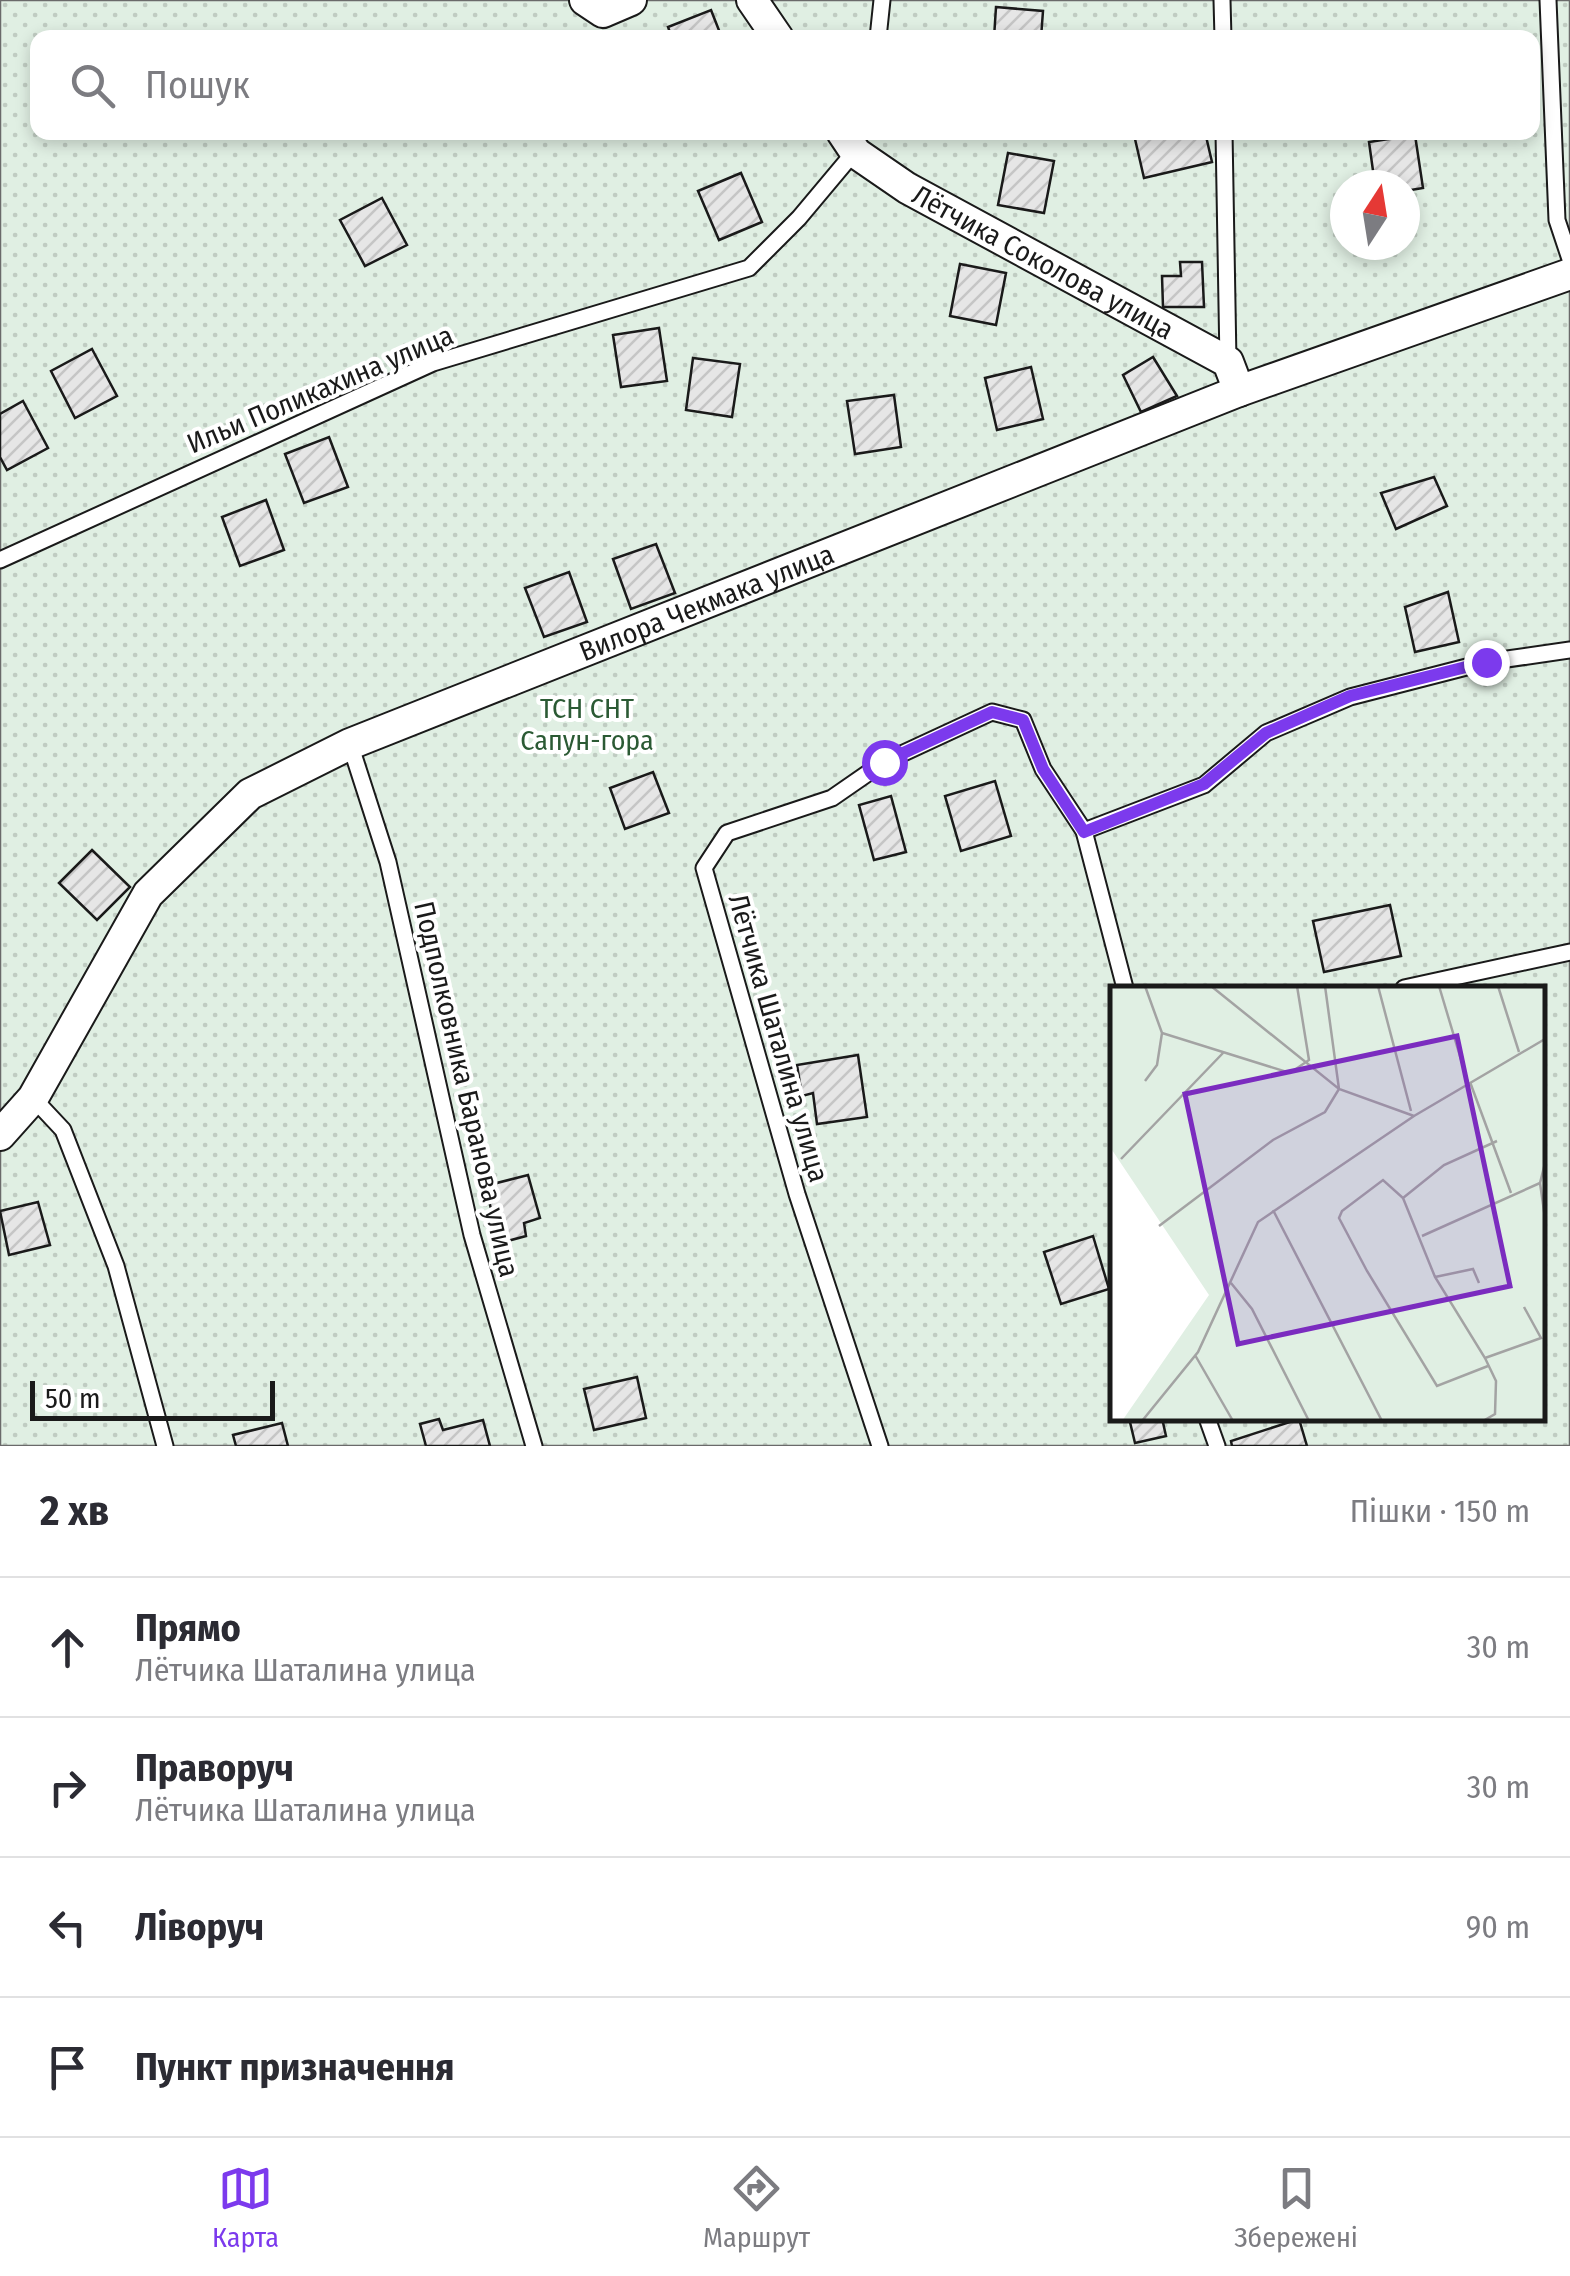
<!DOCTYPE html>
<html lang="uk">
<head>
<meta charset="utf-8">
<style>
  body { margin:0; font-family:"Fira Sans Condensed",sans-serif; background:#f2f2f3; color:#2b2b33 }
  .compass { position:absolute; left:1330px; top:170px; width:90px; height:90px; border-radius:50%; background:#fff; box-shadow:0 5px 15px #0003; rotate:12deg }
  .scale { position:absolute; left:30px; bottom:25px; width:245px; box-sizing:border-box; padding-left:10px; border:5px solid #1a1a1a; border-top:0; font-size:28px; line-height:35px; white-space:nowrap; color:#1a1a1a; -webkit-text-stroke:8px #fff; paint-order:stroke }
  .stop { position:absolute; width:30px; height:30px; margin:-22px; border:8px solid #7c3aed; border-radius:50%; background:#fff }
  .stop.end { background:#7c3aed; border-color:#fff; box-shadow:0 2px 10px #0008 }
  .list { margin:0; padding:0; list-style:none }
  h2 { display:flex; justify-content:space-between; align-items:center; height:130px; margin:0; padding:0 40px; font-size:42px }
  h2 small { font-size:32px; font-weight:400; color:#7c7c81 }
  .list li { display:grid; grid-template-columns:65px 1fr auto; gap:30px; align-items:center; box-sizing:border-box; height:140px; padding:0 40px; border-top:2px solid #e1e1e2 }
  .list b { display:block; font-size:38px; white-space:nowrap }
  .list p { margin:0; font-size:32px; white-space:nowrap; color:#7c7c81 }
  .list em { font-size:32px; font-style:normal; color:#7c7c81 }
  .icon { flex:none; width:55px; height:55px; fill:none; stroke:currentColor; stroke-width:2; stroke-linecap:round; stroke-linejoin:round }
  .map { position:relative; flex:none; width:1570px; height:1446px; overflow:hidden }
  .search { position:absolute; background:#fff; box-shadow:0 5px 15px #0003; left:30px; right:30px; top:30px; height:110px; display:flex; align-items:center; gap:25px; box-sizing:border-box; padding:0 35px; border-radius:20px; color:#7c7c81; font-size:38px }
  .sheet { height:690px; background:#fff }
  nav { display:flex; justify-content:space-around; align-items:center; box-sizing:border-box; height:140px; border-top:2px solid #e1e1e2; background:#fff; font-size:28px; color:#7c7c81 }
  nav a { display:grid; justify-items:center; gap:5px }
  nav .on { color:#7c3aed }
  .map>svg:first-child { display:block }
</style>
</head>
<body>
<div class="map">
<svg width="1570" height="1446" viewBox="0 0 1570 1446">
  <defs>
    <pattern id="garden-dots" width="8" height="8" patternUnits="userSpaceOnUse" patternTransform="scale(2.5)"><rect width="8" height="8" fill="#e0efe3"/><path d="M2 2h.1M6 6h.1" fill="none" stroke="#c0ccc2" stroke-width="1.8" stroke-linecap="round"/></pattern>
    <pattern id="building-hatch" width="6" height="6" patternUnits="userSpaceOnUse" patternTransform="scale(2.5)"><rect width="6" height="6" fill="#e6e6e6"/><path d="M-1 1l2-2M0 6l6-6M5 7l2-2" fill="none" stroke="#c5c5c5"/></pattern>
  </defs>
  <rect width="100%" height="100%" fill="#fff"/>
  <!-- garden -->
  <path fill="url(#garden-dots)" stroke="#6a6a6a" stroke-width="2.5" fill-rule="evenodd" d="M0,0H1570V1446H0ZM38,38H1532V132H38ZM1345,185H1405V245H1345ZM1112,988H1542V1418H1112Z"/>
  <!-- building -->
  <g fill="url(#building-hatch)" stroke="#1a1a1a" stroke-width="2.5">
    <path d="M996,7L1043,11L1041,38H994Z"/>
    <path d="M711,10L722,38H672L668,27Z"/>
    <path d="M1161,132H1205L1212,162L1144,178L1135,139Z"/>
    <path d="M1415,135L1423,188L1405,191V185H1375L1369,142Z"/>
    <path d="M1008,153L1054,161L1044,213L998,205Z"/>
    <path d="M741,173L762,222L719,240L698,191Z"/>
    <path d="M382,198L407,245L365,266L340,220Z"/>
    <path d="M1180,262H1202L1204,307H1163L1162,276H1181Z"/>
    <path d="M960,264L1006,273L996,325L950,316Z"/>
    <path d="M659,328L667,381L621,387L613,335Z"/>
    <path d="M92,349L117,396L75,418L51,371Z"/>
    <path d="M1153,357L1177,396L1141,412L1123,375Z"/>
    <path d="M693,358L740,364L732,417L686,410Z"/>
    <path d="M1031,367L1043,419L997,430L985,378Z"/>
    <path d="M894,395L901,447L855,454L847,401Z"/>
    <path d="M23,401L48,448L7,470L0,457V414Z"/>
    <path d="M329,437L348,487L304,503L285,454Z"/>
    <path d="M1434,477L1447,506L1396,529L1381,493Z"/>
    <path d="M266,500L284,550L240,566L222,517Z"/>
    <path d="M656,544L675,593L631,609L613,559Z"/>
    <path d="M569,572L587,622L544,637L525,588Z"/>
    <path d="M1448,592L1459,642L1415,652L1405,607Z"/>
    <path d="M653,772L669,813L625,829L610,788Z"/>
    <path d="M995,781L1011,836L961,851L945,796Z"/>
    <path d="M891,796L906,852L874,860L859,805Z"/>
    <path d="M92,850L130,887L97,920L59,883Z"/>
    <path d="M1390,905L1401,956L1324,972L1313,921Z"/>
    <path d="M858,1055L867,1117L817,1124L813,1093L802,1096L797,1065Z"/>
    <path d="M528,1175L540,1218L524,1223L526,1236L500,1243L485,1186Z"/>
    <path d="M38,1202L50,1245L9,1255L0,1211Z"/>
    <path d="M1093,1236L1109,1289L1061,1304L1044,1252Z"/>
    <path d="M637,1377L646,1418L594,1430L584,1389Z"/>
    <path d="M1129,1418H1162L1166,1436L1135,1443Z"/>
    <path d="M439,1419L443,1430L483,1420L490,1446H426L420,1424Z"/>
    <path d="M1299,1419L1307,1446H1232L1231,1441Z"/>
    <path d="M282,1423L288,1446H236L233,1435Z"/>
  </g>
  <g fill="none" stroke-linecap="round" stroke-linejoin="round">
    <defs>
      <g id="service">
        <path d="M1222,0L1223,38"/>
        <path d="M1548,0L1557,220L1570,259"/>
        <path d="M878,38L882,0"/>
        <path d="M1224,132L1228,362"/>
        <path d="M0,560L433,363L749,268L799,218L856,150"/>
        <path d="M350,744L388,862L472,1235L534,1446"/>
        <path d="M1084,831L1204,785L1266,733L1350,697L1486,662L1570,650"/>
        <path d="M1404,988L1570,952"/>
        <path d="M33,1098L63,1130L116,1266L165,1446"/>
        <path d="M1207,1418L1217,1446"/>
        <path d="M880,1446L797,1194L704,868L727,833L832,798L884,762L992,712L1023,720L1043,769L1084,831L1125,988"/>
      </g>
      <g id="minor">
        <path d="M585,0L603,12L631,0"/>
        <path d="M752,0L778,38"/>
        <path id="s1" d="M842,132L856,153L907,188L1228,362L1239,391"/>
        <path id="s2" d="M0,1135L33,1098L148,894L250,794L350,744L1239,391L1570,274"/>
      </g>
    </defs>
    <!-- service casing -->
    <use href="#service" stroke="#1a1a1a" stroke-width="19"/>
    <!-- minor casing -->
    <use href="#minor" stroke="#1a1a1a" stroke-width="34"/>
    <!-- service -->
    <use href="#service" stroke="#fff" stroke-width="15"/>
    <!-- minor -->
    <use href="#minor" stroke="#fff" stroke-width="30"/>
  </g>
  <g fill="none" stroke-linecap="round" stroke-linejoin="round">
    <!-- route -->
    <path stroke="#7c3aed" stroke-width="12" d="M884,762L992,712L1023,720L1043,769L1084,832L1204,784L1266,733L1350,696L1486,662"/>
  </g>
  <g text-anchor="middle" stroke-width="8" stroke-linejoin="round" paint-order="stroke">
    <!-- street labels -->
    <g font-size="28" fill="#1a1a1a" stroke="#fff">
      <text dy="10" stroke="none"><textPath href="#s1" startOffset="242">Лётчика Соколова улица</textPath></text>
      <text transform="translate(320 389) rotate(-23)" y="10">Ильи Поликахина улица</text>
      <text dy="10" stroke="none"><textPath href="#s2" startOffset="922">Вилора Чекмака улица</textPath></text>
      <text transform="translate(779 1038) rotate(74)" y="10">Лётчика Шаталина улица</text>
      <text transform="translate(467 1089) rotate(77)" y="10">Подполковника Баранова улица</text>
    </g>
    <!-- park labels -->
    <g font-size="28" fill="#2b5a34" stroke="#fff">
      <text x="587" y="718">ТСН СНТ<tspan x="587" dy="32">Сапун-гора</tspan></text>
    </g>
  </g>
  <!-- overview -->
  <g transform="translate(1110 986)">
    <rect width="435" height="435" fill="#fff"/>
    <path d="M0,0H435V435H12L99,309L0,161Z" fill="#e0efe3"/>
    <path fill="none" stroke="#a3a3a3" stroke-width="2.5" d="M35,0L52,47L180,87L199,74L187,0M101,0L229,103L304,130M268,0L301,125M329,0L358,97M388,0L409,66M35,95L47,79L52,47M360,96L401,207M11,173L113,67M430,197L435,232M293,212L334,179L387,155M163,224L272,435M49,240L163,154L215,126L229,103L215,0M312,250L430,197L435,177M325,291L363,283L369,297M121,297L142,323L199,435M85,369L123,435M375,372L431,352L414,321M32,435L88,366L148,236L304,130L435,53M373,435L385,428L386,395L375,372L325,291L293,212L273,194L232,225L229,232L257,285L327,400L378,380"/>
    <path fill="#7b2cbf" fill-opacity="0.15" stroke="#7b2cbf" stroke-width="5" d="M347,50L400,300L128,358L75,108Z"/>
    <rect width="435" height="435" fill="none" stroke="#1a1a1a" stroke-width="5"/>
  </g>
</svg>
<svg class="compass" viewBox="-18 -18 36 36"><path d="M0-13l5 13h-10z" fill="#e53935"/><path d="M0 13l5-13h-10z" fill="#7c7c81"/></svg>
<div class="scale">50 m</div>
<div class="stop" style="left:884px;top:762px"></div>
<div class="stop end" style="left:1486px;top:662px"></div>
<div class="search"><svg class="icon" aria-label="search" viewBox="0 0 24 24"><circle cx="10" cy="10" r="6"/><path d="M15 15l6 6"/></svg>Пошук</div>
</div>
<section class="sheet">
<h2>2 хв<small>Пішки · 150 m</small></h2>
<ul class="list">
<li><svg class="icon" aria-label="ahead" viewBox="0 0 24 24"><path d="M12 20V5M6 11l6-6 6 6"/></svg><div><b>Прямо</b><p>Лётчика Шаталина улица</p></div><em>30 m</em></li>
<li><svg class="icon" aria-label="right" viewBox="0 0 24 24"><path d="M7 20v-9h11M14 6l5 5-5 5"/></svg><div><b>Праворуч</b><p>Лётчика Шаталина улица</p></div><em>30 m</em></li>
<li><svg class="icon" aria-label="left" viewBox="0 0 24 24"><path d="M17 20v-9H6M10 6l-5 5 5 5"/></svg><div><b>Ліворуч</b></div><em>90 m</em></li>
<li><svg class="icon" aria-label="arrive" viewBox="0 0 24 24"><path d="M6 21V4h12l-3 4 3 4H6"/></svg><div><b>Пункт призначення</b></div></li>
</ul>
</section>
<nav>
<a class="on"><svg class="icon" aria-label="map" viewBox="0 0 24 24"><path d="M3 6l6-2 6 2 6-2v14l-6 2-6-2-6 2zM9 4v14M15 6v14"/></svg>Карта</a>
<a><svg class="icon" aria-label="directions" viewBox="0 0 24 24"><path d="M12 3l9 9-9 9-9-9zM9 14v-3h6M13 9l2 2-2 2"/></svg>Маршрут</a>
<a><svg class="icon" aria-label="saved" viewBox="0 0 24 24"><path d="M7 4h10v16l-5-4-5 4z"/></svg>Збережені</a>
</nav>
</body>
</html>
